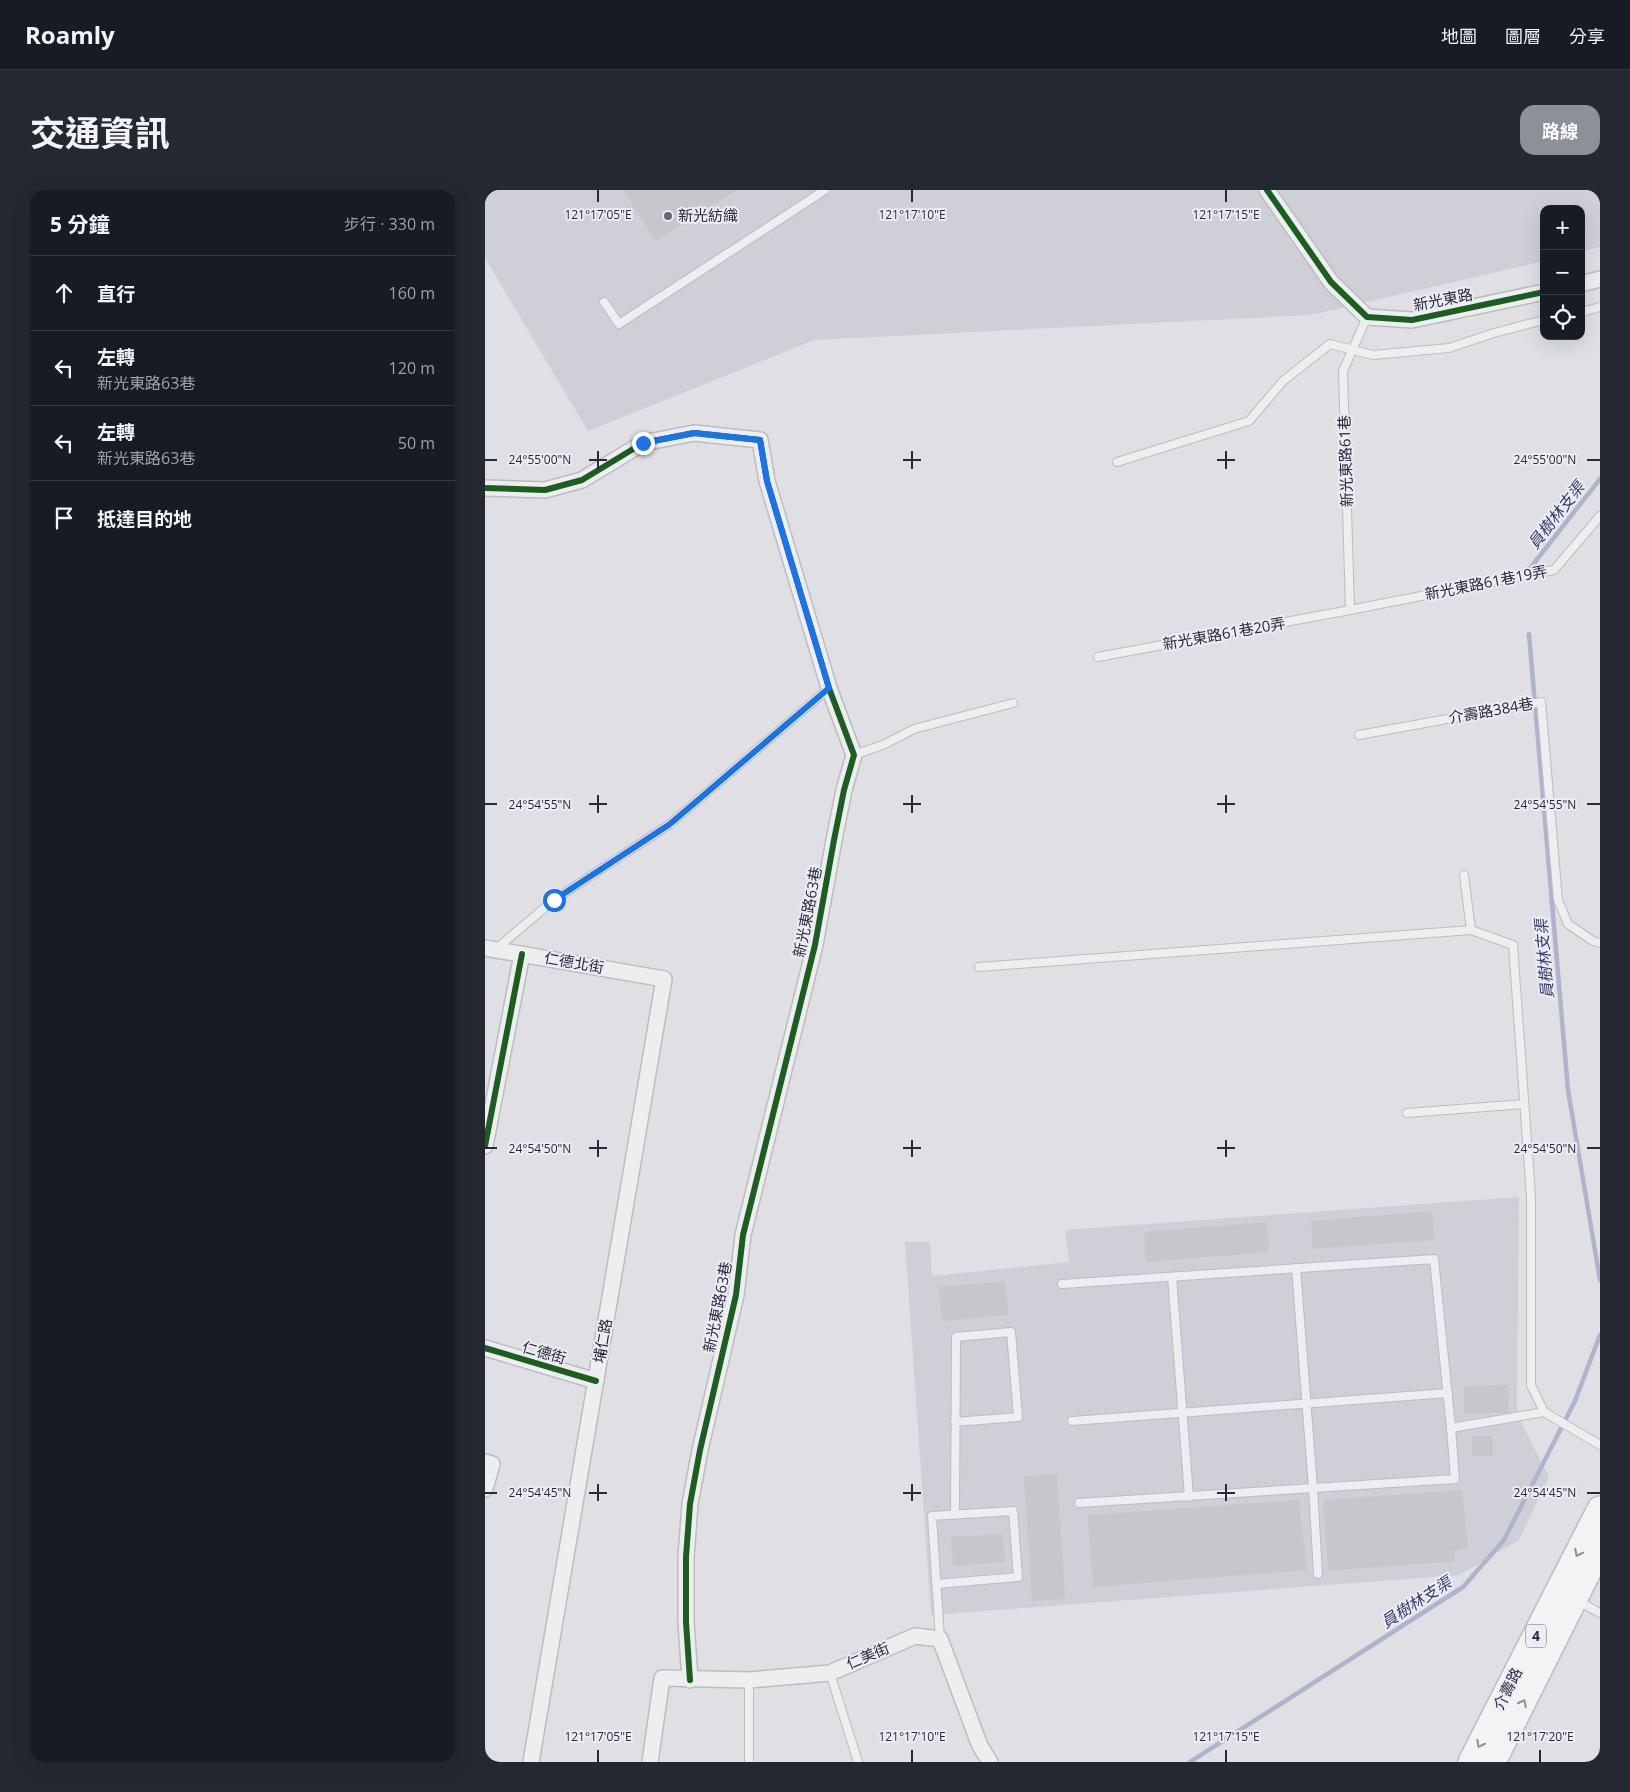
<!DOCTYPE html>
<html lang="zh-TW">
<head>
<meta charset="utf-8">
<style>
  body { margin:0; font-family:"Open Sans","Noto Sans TC",sans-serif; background:#242831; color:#f1f3f6 }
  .controls { position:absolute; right:15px; top:15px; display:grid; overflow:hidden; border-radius:10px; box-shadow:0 5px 20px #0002 }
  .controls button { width:45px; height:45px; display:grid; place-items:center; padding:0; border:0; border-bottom:1px solid #363941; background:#171b24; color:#f1f3f6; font:25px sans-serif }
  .stop { position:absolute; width:15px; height:15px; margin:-11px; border:4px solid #1a73e8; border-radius:50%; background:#fff }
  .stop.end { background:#1a73e8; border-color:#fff; box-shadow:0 1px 5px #0008 }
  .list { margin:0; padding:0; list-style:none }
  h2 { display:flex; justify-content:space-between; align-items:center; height:65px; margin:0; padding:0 20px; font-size:21px }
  h2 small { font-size:16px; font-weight:400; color:#9ea1a6 }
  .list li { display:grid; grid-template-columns:32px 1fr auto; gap:15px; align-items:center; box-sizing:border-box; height:75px; padding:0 20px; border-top:1px solid #363941 }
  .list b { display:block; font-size:19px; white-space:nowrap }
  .list p { margin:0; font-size:16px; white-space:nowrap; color:#9ea1a6 }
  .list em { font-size:16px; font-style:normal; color:#9ea1a6 }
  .icon { flex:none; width:28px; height:28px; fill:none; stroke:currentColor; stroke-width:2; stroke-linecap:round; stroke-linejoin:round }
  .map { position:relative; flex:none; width:1115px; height:1572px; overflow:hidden; border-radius:15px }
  header { display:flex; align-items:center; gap:30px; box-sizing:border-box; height:70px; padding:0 25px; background:#171b24; border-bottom:1px solid #363941 }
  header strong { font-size:24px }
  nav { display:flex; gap:28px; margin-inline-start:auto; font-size:18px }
  .intro { display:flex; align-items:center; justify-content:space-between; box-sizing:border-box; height:120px; padding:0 30px }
  h1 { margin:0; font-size:35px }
  .button { padding:12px 22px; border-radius:15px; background:#8c9099; color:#fff; font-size:18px; font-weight:700 }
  main { display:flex; gap:30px; padding:0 30px }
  aside { flex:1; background:#171b24; border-radius:15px; box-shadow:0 5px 20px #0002 }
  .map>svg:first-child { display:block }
</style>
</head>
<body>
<header>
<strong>Roamly</strong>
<nav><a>地圖</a><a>圖層</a><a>分享</a></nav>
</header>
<div class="intro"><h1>交通資訊</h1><a class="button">路線</a></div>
<main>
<aside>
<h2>5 分鐘<small>步行 · 330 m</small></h2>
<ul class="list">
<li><svg class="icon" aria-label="ahead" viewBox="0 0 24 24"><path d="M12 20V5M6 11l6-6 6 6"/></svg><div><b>直行</b></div><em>160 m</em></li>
<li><svg class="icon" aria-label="left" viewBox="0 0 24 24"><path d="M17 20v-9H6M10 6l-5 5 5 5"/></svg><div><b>左轉</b><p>新光東路63巷</p></div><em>120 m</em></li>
<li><svg class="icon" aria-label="left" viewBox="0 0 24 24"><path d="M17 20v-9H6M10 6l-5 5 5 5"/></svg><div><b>左轉</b><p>新光東路63巷</p></div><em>50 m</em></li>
<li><svg class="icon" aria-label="arrive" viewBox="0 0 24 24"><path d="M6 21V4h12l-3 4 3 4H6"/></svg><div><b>抵達目的地</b></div></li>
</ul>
</aside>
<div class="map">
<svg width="1115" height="1572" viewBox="0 0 1115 1572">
  <rect width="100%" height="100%" fill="#dfdfe4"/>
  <!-- built -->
  <g fill="#cfd0d7">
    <path d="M0,0H1115V57L1096,62V19H1059V71L826,125L329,150L103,241L0,68Z"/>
    <path d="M1034,1007L1032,1215L1034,1228L1064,1287L1034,1350L974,1385L446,1425L420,1052H445L447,1086L584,1072L580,1040Z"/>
  </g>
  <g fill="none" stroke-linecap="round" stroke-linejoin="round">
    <!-- stream -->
    <g stroke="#afb4cd" stroke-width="4.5">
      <path d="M1046,377L1115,289"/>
      <path d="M1044,444L1083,900L1115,1090"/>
      <path d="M705,1572L978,1397L1019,1350L1090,1211L1115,1145"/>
    </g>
  </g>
  <!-- building -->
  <g fill="#c6c6cc">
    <path d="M138,0H252L171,51Z"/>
    <path d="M947,1021L950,1050L828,1059L826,1031Z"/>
    <path d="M782,1032L784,1062L661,1072L659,1042Z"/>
    <path d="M520,1091L523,1125L457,1131L454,1097Z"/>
    <path d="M1023,1195L1024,1223H979V1196Z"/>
    <rect x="987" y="1246" width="21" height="20"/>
    <path d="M572,1284L580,1409L547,1411L539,1286Z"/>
    <path d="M977,1300L983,1358L969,1360L970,1371L843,1381L838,1310Z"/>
    <path d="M814,1310L822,1380L608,1397L603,1325Z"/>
    <path d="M518,1344L520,1372L468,1376L466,1347Z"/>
  </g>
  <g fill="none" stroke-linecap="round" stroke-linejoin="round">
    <defs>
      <g id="lane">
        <path d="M119,112L134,134L340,0"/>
        <path d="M1096,122L1115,117"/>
        <path d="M632,272L764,231L798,191L845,154L888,165L964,158L1009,143L1059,130"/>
        <path d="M865,420L858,181L882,127"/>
        <path d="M613,467L865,420L1069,380L1115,326"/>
        <path d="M874,545L1056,512L1073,710L1083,734L1108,751L1115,753"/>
        <path d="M369,565L400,554L429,539L528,513"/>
        <path d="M979,685L986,740L1028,755L1046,1007V1195L1059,1222L1115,1255"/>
        <path d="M11,759L69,710L185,634L344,498"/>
        <path d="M494,777L986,740"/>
        <path d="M922,923L1039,914"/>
        <path d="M811,1078L828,1298L833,1384"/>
        <path d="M687,1087L704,1307"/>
        <path d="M577,1094L949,1069L966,1238L1059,1222"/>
        <path d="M587,1231L963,1203"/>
        <path d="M594,1313L970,1289L966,1238"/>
        <path d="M470,1325L471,1147L526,1142L533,1227L470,1232"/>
        <path d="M451,1394L533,1387L528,1321L447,1326L455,1449"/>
        <path d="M1093,1411L1115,1423"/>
        <path d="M345,1483L373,1572"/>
        <path d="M264,1572V1490"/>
      </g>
      <g id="street">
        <path d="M782,0L846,92L882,127L927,130L1059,102"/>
        <path d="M1096,94L1115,89"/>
        <path d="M0,298L60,300L97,290L158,253L209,243L275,250L282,291L344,498L369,565L359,600L349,650L330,755L258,1045L251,1105L215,1260L205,1314L201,1367V1432L205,1490"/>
        <path d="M0,758L179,789L46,1572"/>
        <path d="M0,956L37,764"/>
        <path d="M0,1158L111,1191"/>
        <path d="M0,1272L7,1274L0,1299"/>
        <path d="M165,1572L177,1488L264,1490L345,1483L430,1446L455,1449L495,1556L505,1572"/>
      </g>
      <g id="primary">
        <path d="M986,1572L1115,1319"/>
        <path d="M1008,1572L1115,1358"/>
      </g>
    </defs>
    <!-- lane casing -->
    <use href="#lane" stroke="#bcbcc1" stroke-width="10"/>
    <!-- street casing -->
    <use href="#street" stroke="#bcbcc1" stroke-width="18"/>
    <!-- primary casing -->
    <use href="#primary" stroke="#bbbcc1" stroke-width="28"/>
    <!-- lane -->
    <use href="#lane" stroke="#eeeef0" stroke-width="8"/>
    <!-- street -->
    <use href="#street" stroke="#eeeef0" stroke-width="15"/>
    <!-- primary -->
    <use href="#primary" stroke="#f3f3f4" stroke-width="25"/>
    <defs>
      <g id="cycleway">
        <path d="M782,0L846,92L882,127L927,130L1059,102"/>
        <path d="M0,298L60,300L97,290L158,253L209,243L275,250L282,291L344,498L369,565L359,600L349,650L330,755L258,1045L251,1105L215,1260L205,1314L201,1367V1432L205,1490"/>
        <path d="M0,956L37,764"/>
        <path d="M0,1158L111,1191"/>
      </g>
    </defs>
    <!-- cycleway casing -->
    <use href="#cycleway" stroke="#ecedf4" stroke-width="9"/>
    <!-- cycleway -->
    <use href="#cycleway" stroke="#1b5e20" stroke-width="6"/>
  </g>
  <!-- one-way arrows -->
  <defs><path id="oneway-chevron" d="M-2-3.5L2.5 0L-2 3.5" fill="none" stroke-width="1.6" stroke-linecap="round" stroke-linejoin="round" transform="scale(1.25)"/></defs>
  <g stroke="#8e8e98">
    <use href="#oneway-chevron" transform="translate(1093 1363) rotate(117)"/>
    <use href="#oneway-chevron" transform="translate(1038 1513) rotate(-63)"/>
    <use href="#oneway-chevron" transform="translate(995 1554) rotate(117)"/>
  </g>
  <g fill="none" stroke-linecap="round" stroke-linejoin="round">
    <!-- route -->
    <path stroke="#1a73e8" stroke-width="6" d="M69,710L185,634L344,498L282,291L275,250L209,243L158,253"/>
  </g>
  <!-- ticks -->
  <path fill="none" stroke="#28293b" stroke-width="2" d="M113,0V12M427,0V12M741,0V12M113,261V279M427,261V279M741,261V279M0,270H12M104,270H122M418,270H436M732,270H750M1102,270H1115M113,605V623M427,605V623M741,605V623M0,614H12M104,614H122M418,614H436M732,614H750M1102,614H1115M113,950V967M427,950V967M741,950V967M0,958H12M104,958H122M418,958H436M732,958H750M1102,958H1115M113,1294V1311M427,1294V1311M741,1294V1311M0,1303H12M104,1303H122M418,1303H436M732,1303H750M1102,1303H1115M113,1560V1572M427,1560V1572M741,1560V1572M1055,1560V1572"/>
  <!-- markers -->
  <circle fill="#686976" stroke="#ecedf4" stroke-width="2" cx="183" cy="26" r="5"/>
  <g text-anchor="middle" stroke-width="4" stroke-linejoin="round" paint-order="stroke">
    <!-- shield labels -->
    <rect fill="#ecedf4" stroke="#636472" stroke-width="1" x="1041" y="1434.5" width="20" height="23" rx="4"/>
    <g font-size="14" font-weight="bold" fill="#28293b">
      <text x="1051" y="1451">4</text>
    </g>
    <!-- poi labels -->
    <g font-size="15" fill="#28293b" stroke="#ecedf4" text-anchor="start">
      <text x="193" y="31">新光紡織</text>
    </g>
    <!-- street labels -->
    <g font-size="15" fill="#28293b" stroke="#ecedf4">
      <text transform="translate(958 110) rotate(-11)" y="5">新光東路</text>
      <text transform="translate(861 271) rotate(-92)" y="5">新光東路61巷</text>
      <text transform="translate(1001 393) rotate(-11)" y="5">新光東路61巷19弄</text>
      <text transform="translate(739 444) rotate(-10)" y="5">新光東路61巷20弄</text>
      <text transform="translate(1006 521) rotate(-10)" y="5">介壽路384巷</text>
      <text transform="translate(323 722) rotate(-79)" y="5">新光東路63巷</text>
      <text transform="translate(89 773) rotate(10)" y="5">仁德北街</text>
      <text transform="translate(233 1117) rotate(-79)" y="5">新光東路63巷</text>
      <text transform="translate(118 1151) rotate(-80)" y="5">埔仁路</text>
      <text transform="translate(59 1163) rotate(16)" y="5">仁德街</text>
      <text transform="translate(383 1466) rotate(-23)" y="5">仁美街</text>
      <text transform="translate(1023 1499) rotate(-63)" y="5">介壽路</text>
    </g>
    <!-- water labels -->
    <g font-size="16" font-style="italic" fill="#353c6b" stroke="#ecedf4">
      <text transform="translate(1071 325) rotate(-52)" y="6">員樹林支渠</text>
      <text transform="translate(1059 769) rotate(-95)" y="6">員樹林支渠</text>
      <text transform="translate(931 1412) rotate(-33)" y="6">員樹林支渠</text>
    </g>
  </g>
  <g font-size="12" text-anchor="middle" fill="#28293b" stroke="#ecedf4" stroke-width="4" stroke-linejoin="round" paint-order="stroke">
    <text x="113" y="29">121°17'05"E</text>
    <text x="427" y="29">121°17'10"E</text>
    <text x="741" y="29">121°17'15"E</text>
    <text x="55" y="274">24°55'00"N</text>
    <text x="1060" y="274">24°55'00"N</text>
    <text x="55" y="619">24°54'55"N</text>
    <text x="1060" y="619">24°54'55"N</text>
    <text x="55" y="963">24°54'50"N</text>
    <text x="1060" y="963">24°54'50"N</text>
    <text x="55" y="1307">24°54'45"N</text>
    <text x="1060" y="1307">24°54'45"N</text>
    <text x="113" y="1551">121°17'05"E</text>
    <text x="427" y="1551">121°17'10"E</text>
    <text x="741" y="1551">121°17'15"E</text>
    <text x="1055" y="1551">121°17'20"E</text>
  </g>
</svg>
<div class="controls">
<button>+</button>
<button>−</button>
<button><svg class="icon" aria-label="locate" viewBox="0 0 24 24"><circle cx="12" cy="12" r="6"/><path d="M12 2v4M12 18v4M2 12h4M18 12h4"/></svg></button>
</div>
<div class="stop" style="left:69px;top:710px"></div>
<div class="stop end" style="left:158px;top:253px"></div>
</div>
</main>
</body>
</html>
